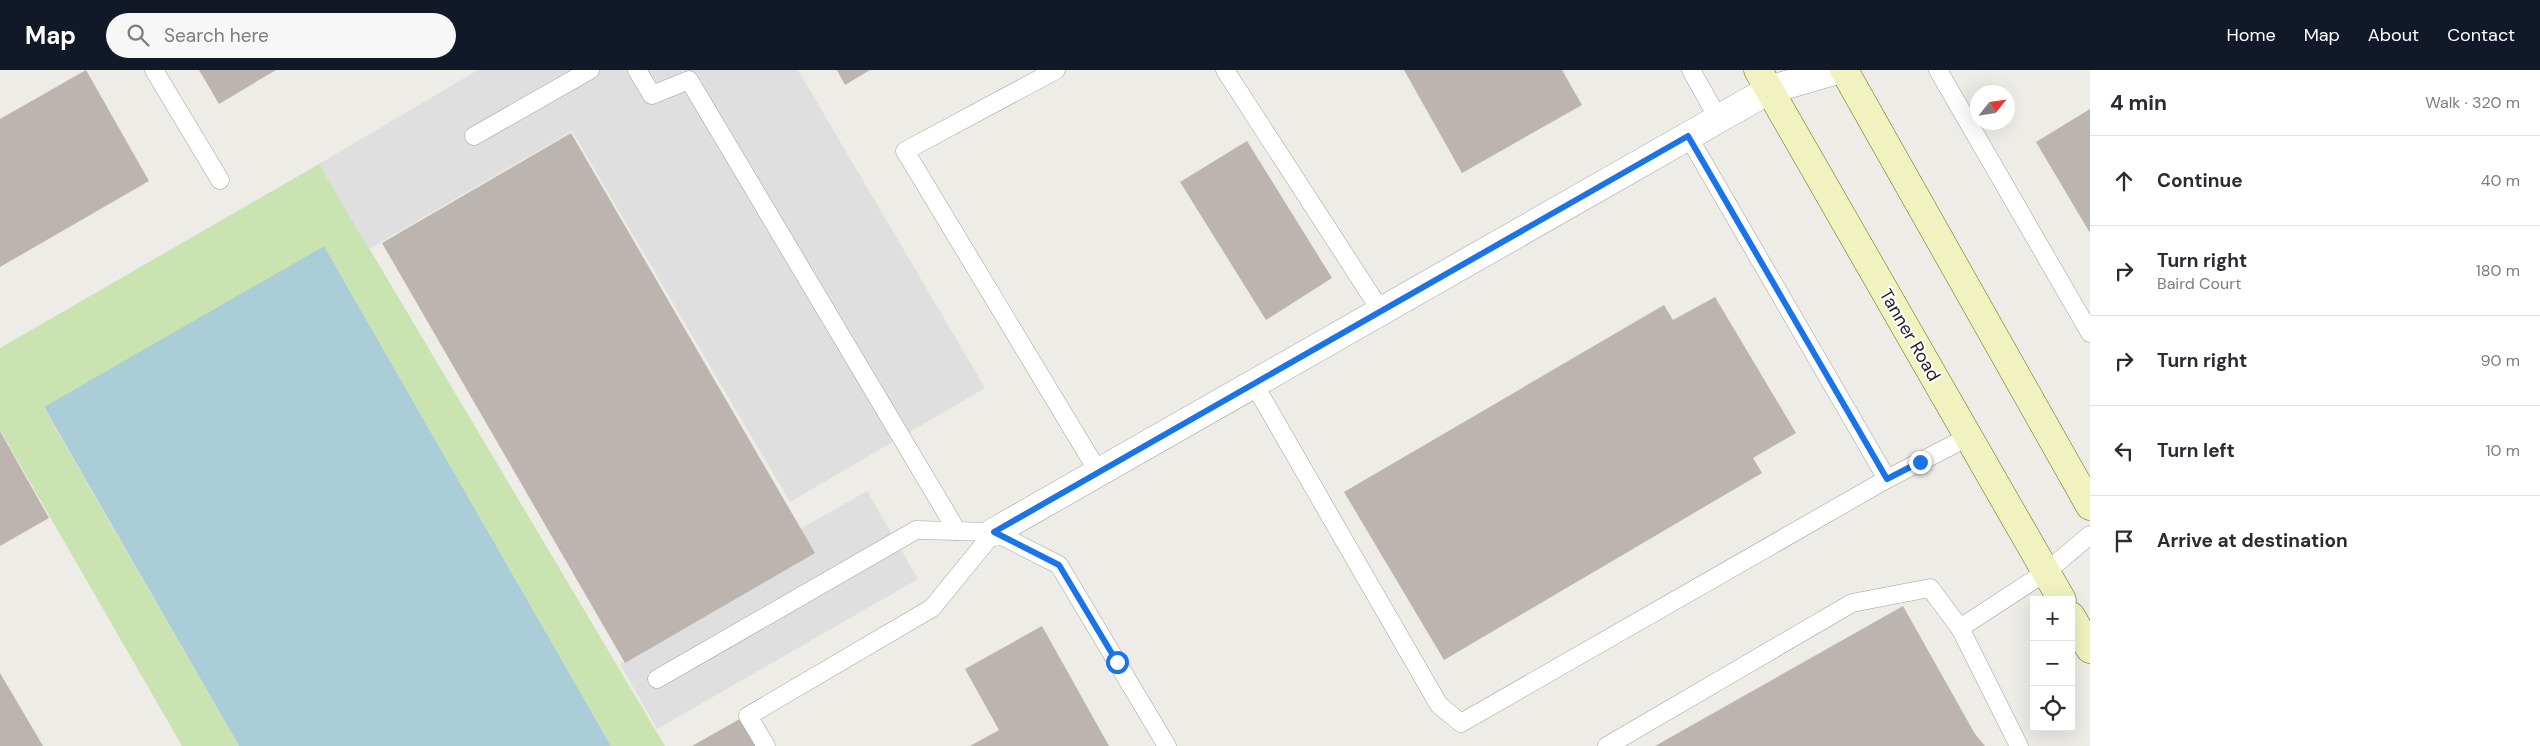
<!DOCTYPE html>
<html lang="en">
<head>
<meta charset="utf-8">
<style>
  body { margin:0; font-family:"DM Sans",sans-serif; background:#f7f7f7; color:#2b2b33 }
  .controls { position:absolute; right:15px; bottom:15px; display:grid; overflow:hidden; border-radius:0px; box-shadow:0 5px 20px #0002 }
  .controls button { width:45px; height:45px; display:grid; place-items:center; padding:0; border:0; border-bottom:1px solid #e1e1e2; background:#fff; color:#2b2b33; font:25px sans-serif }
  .compass { position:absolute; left:1970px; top:15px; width:45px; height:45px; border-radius:50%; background:#fff; box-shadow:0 5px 20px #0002; rotate:60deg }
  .stop { position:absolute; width:15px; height:15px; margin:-11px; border:4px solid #1a73e8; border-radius:50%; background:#fff }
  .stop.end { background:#1a73e8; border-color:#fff; box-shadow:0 1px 5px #0008 }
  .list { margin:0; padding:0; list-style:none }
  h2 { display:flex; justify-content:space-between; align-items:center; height:65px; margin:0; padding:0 20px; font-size:21px }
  h2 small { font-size:16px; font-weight:400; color:#7c7c81 }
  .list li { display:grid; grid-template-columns:32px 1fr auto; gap:15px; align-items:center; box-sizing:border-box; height:90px; padding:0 20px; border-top:1px solid #e1e1e2 }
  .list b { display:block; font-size:19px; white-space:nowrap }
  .list p { margin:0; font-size:16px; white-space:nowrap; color:#7c7c81 }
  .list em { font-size:16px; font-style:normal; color:#7c7c81 }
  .icon { flex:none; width:28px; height:28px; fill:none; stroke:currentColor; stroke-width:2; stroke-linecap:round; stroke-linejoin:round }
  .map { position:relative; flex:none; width:2090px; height:676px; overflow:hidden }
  header { display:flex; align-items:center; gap:30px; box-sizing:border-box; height:70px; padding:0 25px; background:#111827; color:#fff }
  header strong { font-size:24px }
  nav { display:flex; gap:28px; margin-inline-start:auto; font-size:18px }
  .search { width:350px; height:45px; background:#f7f7f7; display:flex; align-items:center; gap:12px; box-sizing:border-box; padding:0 18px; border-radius:28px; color:#7c7c81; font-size:19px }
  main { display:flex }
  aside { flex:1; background:#fff }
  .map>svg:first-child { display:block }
</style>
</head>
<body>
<header>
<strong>Map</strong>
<div class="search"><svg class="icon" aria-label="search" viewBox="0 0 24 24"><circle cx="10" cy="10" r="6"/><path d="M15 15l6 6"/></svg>Search here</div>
<nav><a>Home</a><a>Map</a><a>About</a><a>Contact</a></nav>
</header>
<main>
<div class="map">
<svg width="2090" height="676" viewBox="0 0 2090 676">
  <rect width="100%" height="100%" fill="#eeece6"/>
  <!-- grass -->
  <path fill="#c9e4b1" d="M319,94L665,676H611L324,176L44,338L239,676H182L0,360V278Z"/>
  <!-- parking -->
  <g fill="#dfdfdf">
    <path d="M478,0H798L985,318L790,432L572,61L369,179L319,94Z"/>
    <path d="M867,421L918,509L657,659L620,594L814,483L800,459Z"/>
  </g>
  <!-- water -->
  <path fill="#aacdd8" d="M324,176L611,676H239L44,337Z"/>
  <!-- building -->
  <g fill="#bcb5af">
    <path d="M86,0L149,111L0,197V49Z"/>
    <path d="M199,0H276L219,34Z"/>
    <path d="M837,0H870L845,15Z"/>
    <path d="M1404,0H1562L1582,35L1462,103Z"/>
    <path d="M2090,39V163L2036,72Z"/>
    <path d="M571,63L815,483L625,593L382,173Z"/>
    <path d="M1247,71L1332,208L1266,250L1180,112Z"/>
    <path d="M1715,227L1796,363L1753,388L1762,403L1444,590L1344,422L1664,235L1673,250Z"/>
    <path d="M0,361L49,448L0,476Z"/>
    <path d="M1903,536L1975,664L1985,676H1655Z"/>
    <path d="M1042,556L1109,676H970L999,660L965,599Z"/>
    <path d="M0,603L43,676H0Z"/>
    <path d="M745,646L762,676H692Z"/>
  </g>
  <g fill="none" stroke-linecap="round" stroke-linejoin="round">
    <defs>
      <g id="service">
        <path d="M154,0L220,110"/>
        <path d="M637,0L652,25L689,10L957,461"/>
        <path d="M1056,0L905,81L1099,403"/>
        <path d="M1225,0L1381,241"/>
        <path d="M1691,0L1718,48"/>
        <path d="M1938,0L2090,263"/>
        <path d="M474,66L590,0"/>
        <path d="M1254,314L1439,635L1461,653L1887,409L1688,66"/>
        <path d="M1887,409L1968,367"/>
        <path d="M657,609L916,460L994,462L1059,495L1167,676"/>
        <path d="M766,676L748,646L932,538L994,462"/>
        <path d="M1607,676L1852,533L1930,518L1960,558"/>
        <path d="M2019,676L1960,558L2046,502L2090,465"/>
      </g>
      <path id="minor" d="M994,462L1769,20L1837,0"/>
      <g id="secondary">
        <path d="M1758,0L2062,530"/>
        <path d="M1844,0L2090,436"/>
        <path d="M2071,546L2090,579"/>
      </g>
    </defs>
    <!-- service casing -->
    <use href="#service" stroke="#a0a0a0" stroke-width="19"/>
    <!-- minor casing -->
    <use href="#minor" stroke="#a0a0a0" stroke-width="29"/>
    <!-- secondary casing -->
    <use href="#secondary" stroke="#606c10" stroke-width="29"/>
    <!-- service -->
    <use href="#service" stroke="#fff" stroke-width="18"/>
    <!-- minor -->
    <use href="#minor" stroke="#fff" stroke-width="28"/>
    <!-- secondary -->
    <use href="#secondary" stroke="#f0f3bf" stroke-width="28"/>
  </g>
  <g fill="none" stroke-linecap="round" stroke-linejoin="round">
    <!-- route -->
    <path stroke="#1a73e8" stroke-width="6" d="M1117,592L1059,495L994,462L1688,66L1887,409L1920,392"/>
  </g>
  <g text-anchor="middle" stroke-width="4" stroke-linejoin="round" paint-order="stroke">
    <!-- street labels -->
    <g font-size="18" fill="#1f1f1f" stroke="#fff">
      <text transform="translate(1910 265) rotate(60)" y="6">Tanner Road</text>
    </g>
  </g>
</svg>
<div class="controls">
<button>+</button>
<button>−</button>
<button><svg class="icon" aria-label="locate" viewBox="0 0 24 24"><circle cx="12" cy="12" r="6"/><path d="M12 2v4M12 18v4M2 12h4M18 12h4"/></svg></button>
</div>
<svg class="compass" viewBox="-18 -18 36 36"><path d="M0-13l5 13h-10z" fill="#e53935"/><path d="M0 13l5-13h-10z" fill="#7c7c81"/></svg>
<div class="stop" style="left:1117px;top:592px"></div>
<div class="stop end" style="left:1920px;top:392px"></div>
</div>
<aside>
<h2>4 min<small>Walk · 320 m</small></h2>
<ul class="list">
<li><svg class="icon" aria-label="ahead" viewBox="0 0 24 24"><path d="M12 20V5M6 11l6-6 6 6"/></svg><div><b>Continue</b></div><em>40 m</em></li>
<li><svg class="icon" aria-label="right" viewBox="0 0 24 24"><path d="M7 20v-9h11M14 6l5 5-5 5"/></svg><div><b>Turn right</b><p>Baird Court</p></div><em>180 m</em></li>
<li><svg class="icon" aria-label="right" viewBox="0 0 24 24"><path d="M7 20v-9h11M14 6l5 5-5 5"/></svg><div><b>Turn right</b></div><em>90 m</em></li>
<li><svg class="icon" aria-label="left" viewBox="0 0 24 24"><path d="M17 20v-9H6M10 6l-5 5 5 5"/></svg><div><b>Turn left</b></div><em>10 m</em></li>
<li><svg class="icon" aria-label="arrive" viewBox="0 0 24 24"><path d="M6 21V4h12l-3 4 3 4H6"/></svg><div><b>Arrive at destination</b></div></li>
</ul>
</aside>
</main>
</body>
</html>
